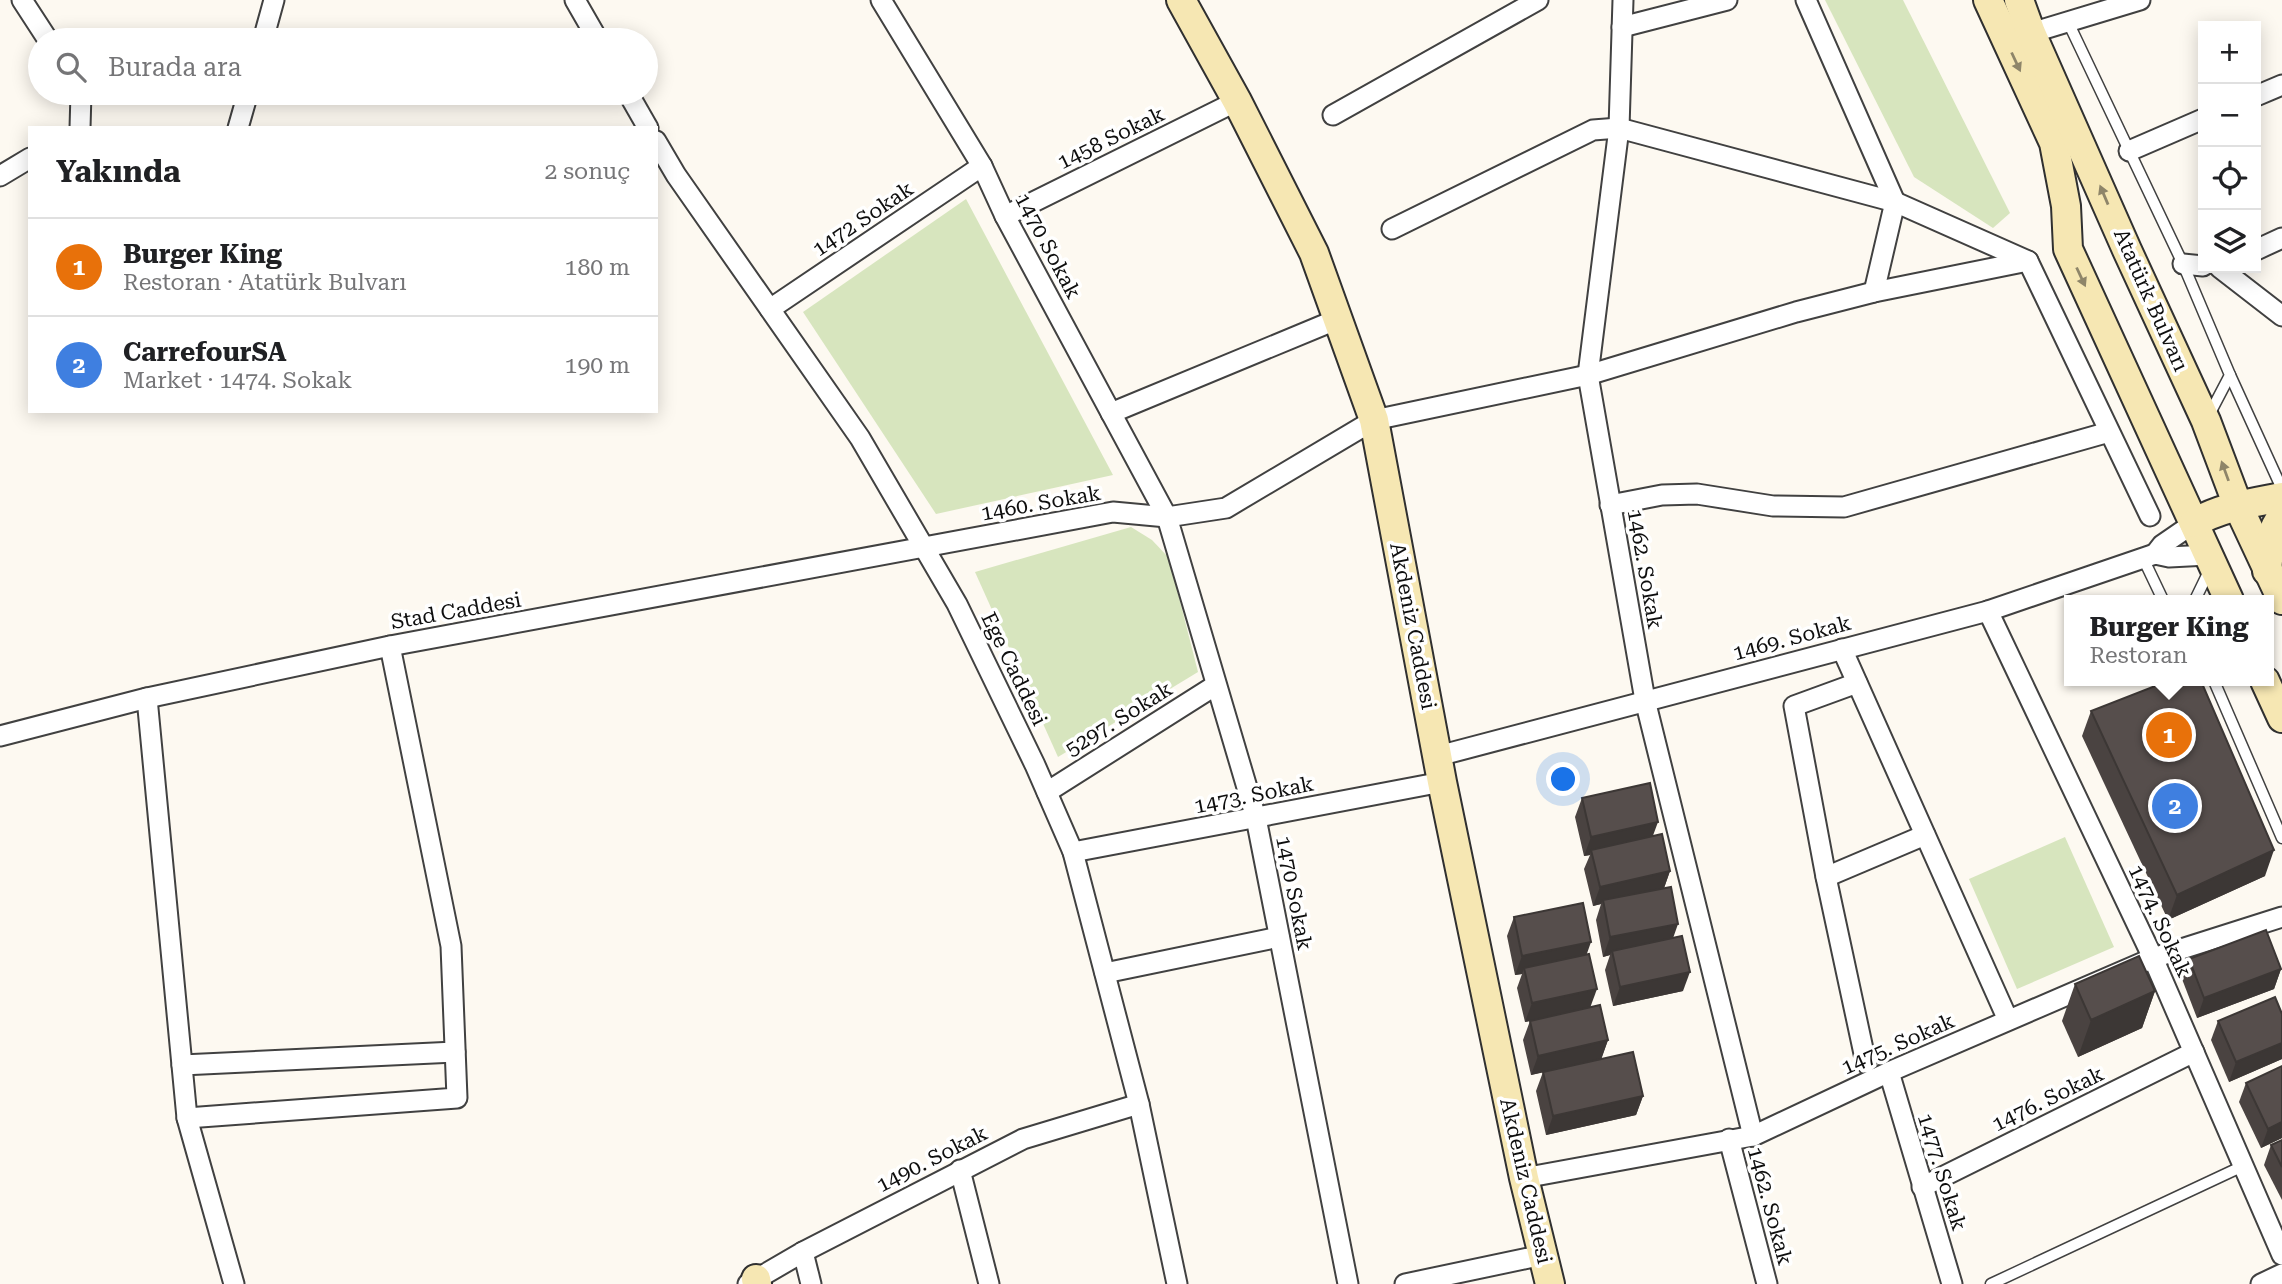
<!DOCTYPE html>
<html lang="tr">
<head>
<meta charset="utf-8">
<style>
  body { margin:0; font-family:"Roboto Serif",serif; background:#f2f2f2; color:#202124 }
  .controls { position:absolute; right:21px; top:21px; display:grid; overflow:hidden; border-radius:0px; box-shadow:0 4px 18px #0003 }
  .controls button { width:63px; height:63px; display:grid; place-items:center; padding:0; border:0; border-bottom:2px solid #e0e0e0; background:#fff; color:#202124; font:35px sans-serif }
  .you { position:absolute; left:1564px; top:780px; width:24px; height:24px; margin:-18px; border:5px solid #fff; border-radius:50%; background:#1a73e8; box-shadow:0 0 0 10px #1a73e833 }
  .badge { display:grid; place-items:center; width:46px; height:46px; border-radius:50%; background:#2563eb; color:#fff; font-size:23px; font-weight:700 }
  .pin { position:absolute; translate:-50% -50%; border:4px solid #fff; box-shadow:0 2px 7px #0006 }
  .popup { position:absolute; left:2064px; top:595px; width:210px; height:91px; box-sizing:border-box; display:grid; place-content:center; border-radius:0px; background:#fff; filter:drop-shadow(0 2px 5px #0005); font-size:23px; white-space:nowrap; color:#757577 }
  .popup b { font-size:26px; color:#202124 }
  .popup::after { content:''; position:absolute; left:50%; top:100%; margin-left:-14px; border:14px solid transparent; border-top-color:#fff }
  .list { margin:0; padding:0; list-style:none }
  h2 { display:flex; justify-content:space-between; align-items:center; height:91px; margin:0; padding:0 28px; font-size:30px }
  h2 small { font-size:23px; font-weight:400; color:#757577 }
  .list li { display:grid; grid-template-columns:46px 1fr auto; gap:21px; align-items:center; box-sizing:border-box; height:98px; padding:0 28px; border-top:2px solid #e0e0e0 }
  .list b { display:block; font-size:26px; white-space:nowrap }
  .list p { margin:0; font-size:23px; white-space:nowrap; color:#757577 }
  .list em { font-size:23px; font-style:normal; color:#757577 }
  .icon { flex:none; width:38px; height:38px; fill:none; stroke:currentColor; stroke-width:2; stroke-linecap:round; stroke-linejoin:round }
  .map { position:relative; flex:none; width:2282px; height:1284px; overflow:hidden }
  .search { position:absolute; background:#fff; box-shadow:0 4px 18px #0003; left:28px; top:28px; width:630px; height:77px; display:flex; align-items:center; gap:18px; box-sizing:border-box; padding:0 24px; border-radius:38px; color:#757577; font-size:26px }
  .panel { position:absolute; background:#fff; box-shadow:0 4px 18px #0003; left:28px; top:126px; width:630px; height:287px; border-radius:0px }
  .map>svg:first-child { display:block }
</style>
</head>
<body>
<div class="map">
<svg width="2282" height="1284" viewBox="0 0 2282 1284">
  <rect width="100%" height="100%" fill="#fdf9f1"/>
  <!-- green -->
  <g fill="#d7e5be">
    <path d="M1825,0H1903L2010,213L1993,228L1914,177Z"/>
    <path d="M966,199L1113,475L936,514L803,312Z"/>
    <path d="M1131,527L1152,540L1169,558L1198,672L1058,757L975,572Z"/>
    <path d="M2065,837L2114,947L2017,989L1969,879Z"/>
  </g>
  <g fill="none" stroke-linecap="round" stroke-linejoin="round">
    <defs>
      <g id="lane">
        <path d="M2068,22L2183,264L2230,375L2208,417"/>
        <path d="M2230,375L2282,489"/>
        <path d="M2143,558L2163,600"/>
        <path d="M2195,600L2210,569"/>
        <path d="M2214,681L2282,838"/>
        <path d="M1991,1284L2243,1166"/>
      </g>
      <g id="street">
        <path d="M22,0L48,40"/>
        <path d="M575,0L598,40"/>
        <path d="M881,0L982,166L1005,216L1167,517"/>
        <path d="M1623,0L1619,128L1588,375L1645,700L1753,1136"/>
        <path d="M1806,0L1895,202L1874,292"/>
        <path d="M1622,27L1727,0"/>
        <path d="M2031,33L2140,0"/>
        <path d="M263,40L274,0"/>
        <path d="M628,93L648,128"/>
        <path d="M2256,96L2282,85"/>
        <path d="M1333,115L1538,0"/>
        <path d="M80,128L81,93"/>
        <path d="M238,128L248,93"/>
        <path d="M656,141L676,175L860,438L957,604L1035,765L1073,852L1139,1104L1177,1284"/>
        <path d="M2129,151L2203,119"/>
        <path d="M0,176L30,158"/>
        <path d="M1005,216L1237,101"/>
        <path d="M1392,229L1593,130L1619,128L1895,202L2028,261L2150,516"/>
        <path d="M2256,250L2282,238"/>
        <path d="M2183,264L2203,266"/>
        <path d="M2220,268L2282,316"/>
        <path d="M770,309L982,166"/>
        <path d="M1111,413L1338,319"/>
        <path d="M1610,505L1662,495L1697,494L1773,506L1844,507L2109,432"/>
        <path d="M2155,554L2162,545L2194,523"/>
        <path d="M1988,611L2153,958L2282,1255"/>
        <path d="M1842,649L2008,1020"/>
        <path d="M1857,683L1794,706L1826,877L1866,1063"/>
        <path d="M147,698L187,1118L234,1284"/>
        <path d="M0,736L147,698L390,646L1113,512L1167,517"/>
        <path d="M1438,756L1988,611L2155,554L2169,557L2208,555"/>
        <path d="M1047,792L1216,685"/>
        <path d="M1073,852L1442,782"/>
        <path d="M1826,877L1925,835"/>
        <path d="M1105,973L1279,937"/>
        <path d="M182,1065L455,1052"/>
        <path d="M1889,1072L1952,1284"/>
        <path d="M187,1118L457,1098L451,946L390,646"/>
        <path d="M1729,1139L1767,1284"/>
        <path d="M960,1170L989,1284"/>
        <path d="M1524,1178L1753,1136L1889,1072L2153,958L2282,917"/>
        <path d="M1922,1187L2194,1052"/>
        <path d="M803,1252L811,1284"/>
        <path d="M748,1284L803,1252L1023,1139L1139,1104"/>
        <path d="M1348,1284L1256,818L1167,517L1226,508L1374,420L1588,375L1796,312L1874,292L2028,261"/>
        <path d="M1405,1284L1543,1255"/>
        <path d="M2261,1284L2282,1274"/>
      </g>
      <g id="secondary">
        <path d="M1181,0L1237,101L1314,253L1374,420L1442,782L1524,1178L1550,1284"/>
        <path d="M1988,0L2054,143L2066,206L2068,249L2229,600"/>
        <path d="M2019,0L2031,33L2127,250L2206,421L2238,506L2282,600"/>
        <path d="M2194,523C2221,507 2252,503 2282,497"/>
        <path d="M2267,571C2269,553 2269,531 2282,517"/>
        <path d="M2265,681L2282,718"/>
        <path d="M756,1279L757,1284"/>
      </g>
    </defs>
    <!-- lane casing -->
    <use href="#lane" stroke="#414141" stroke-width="13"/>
    <!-- street casing -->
    <use href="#street" stroke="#414141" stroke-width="23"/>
    <!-- secondary casing -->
    <use href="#secondary" stroke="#303030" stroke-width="32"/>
    <!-- lane -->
    <use href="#lane" stroke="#fff" stroke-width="10"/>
    <!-- street -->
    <use href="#street" stroke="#fff" stroke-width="19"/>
    <!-- secondary -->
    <use href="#secondary" stroke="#f6e7b3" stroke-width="28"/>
  </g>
  <!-- wall -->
  <g fill="#4a4341">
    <path d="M2091,711L2265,876L2168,920L2082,736Z"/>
    <path d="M1582,798L1653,836L1670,871L1664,888L1683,991L1613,1006L1605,970L1610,955L1603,957L1596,920L1601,904L1593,906L1584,869L1590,855L1584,856L1575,817Z"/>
    <path d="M1514,917L1586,955L1590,1008L1608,1040L1601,1059L1643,1096L1636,1115L1546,1135L1536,1091L1543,1072L1531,1075L1523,1040L1530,1021L1525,1022L1517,988L1522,974L1515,975L1507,936Z"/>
    <path d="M2189,959L2281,969L2274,989L2197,1018L2182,979Z"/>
    <path d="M2075,984L2155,991L2142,1028L2078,1057L2062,1021Z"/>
    <path d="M2282,1014V1059L2229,1082L2211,1040L2218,1021Z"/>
    <path d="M2246,1083L2282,1138L2261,1148L2239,1102Z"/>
    <path d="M2282,1140V1200L2264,1165L2271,1145Z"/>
  </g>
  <!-- shaded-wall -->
  <g fill="#3c3735">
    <path d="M1658,822L1651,841L1591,850L1590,855L1584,856L1591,837Z"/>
    <path d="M2274,850L2265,876L2168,920L2177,895Z"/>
    <path d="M1670,871L1663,891L1603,900L1601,904L1593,906L1600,887Z"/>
    <path d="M1678,924L1671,944L1612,951L1610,955L1603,957L1610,937Z"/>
    <path d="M1591,942L1584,962L1524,968L1522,974L1515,975L1522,956Z"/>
    <path d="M2281,969L2274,989L2197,1018L2204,998Z"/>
    <path d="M1690,972L1683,991L1613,1006L1620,987Z"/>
    <path d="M1597,989L1590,1008L1525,1022L1532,1003Z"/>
    <path d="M2155,991L2142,1028L2078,1057L2091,1020Z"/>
    <path d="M1608,1040L1601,1060L1531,1075L1538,1056Z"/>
    <path d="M2282,1043V1059L2229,1082L2236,1062Z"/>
    <path d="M1643,1096L1636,1115L1546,1135L1553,1116Z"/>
    <path d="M2282,1122V1138L2261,1148L2268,1129Z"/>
  </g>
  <!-- building -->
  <g fill="#564e4c" stroke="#3c3735" stroke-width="2">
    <path d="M2168,681H2201L2274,850L2177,895L2091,711Z"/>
    <path d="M1650,783L1658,822L1591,837L1582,798Z"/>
    <path d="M1662,834L1670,871L1600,887L1591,850Z"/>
    <path d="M1671,887L1678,924L1610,937L1603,900Z"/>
    <path d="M1583,903L1591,942L1522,956L1514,917Z"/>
    <path d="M2266,930L2281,969L2204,998L2189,959Z"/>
    <path d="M1682,936L1690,972L1620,987L1612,951Z"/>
    <path d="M1589,954L1597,989L1532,1003L1524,968Z"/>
    <path d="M2139,956L2155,991L2091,1020L2075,984Z"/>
    <path d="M2275,997L2282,1014V1043L2236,1062L2218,1021Z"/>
    <path d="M1600,1005L1608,1040L1538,1056L1530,1021Z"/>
    <path d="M1633,1052L1643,1096L1553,1116L1543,1072Z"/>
    <path d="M2282,1066V1122L2268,1129L2246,1083Z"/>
    <path d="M2282,1140V1167L2271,1145Z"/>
  </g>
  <!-- one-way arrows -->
  <defs><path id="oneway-solid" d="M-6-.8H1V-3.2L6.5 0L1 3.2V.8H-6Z" transform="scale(1.75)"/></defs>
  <g fill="#8e8569">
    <use href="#oneway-solid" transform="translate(2016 62) rotate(65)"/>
    <use href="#oneway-solid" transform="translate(2104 195) rotate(-113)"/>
    <use href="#oneway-solid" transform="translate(2081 277) rotate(65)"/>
    <use href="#oneway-solid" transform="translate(2225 471) rotate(-110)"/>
  </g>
  <g text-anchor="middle" stroke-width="7" stroke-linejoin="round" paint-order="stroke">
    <!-- street labels -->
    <g font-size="21" fill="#0e0e0e" stroke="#fff">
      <text transform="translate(1111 138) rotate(-26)" y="7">1458 Sokak</text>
      <text transform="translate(863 219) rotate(-34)" y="7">1472 Sokak</text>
      <text transform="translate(1048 246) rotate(62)" y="7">1470 Sokak</text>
      <text transform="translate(2151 300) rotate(66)" y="7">Atatürk Bulvarı</text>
      <text transform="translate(1041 503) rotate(-10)" y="7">1460. Sokak</text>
      <text transform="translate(1645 569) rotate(80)" y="7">1462. Sokak</text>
      <text transform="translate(456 611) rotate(-10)" y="7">Stad Caddesi</text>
      <text transform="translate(1413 626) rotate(79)" y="7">Akdeniz Caddesi</text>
      <text transform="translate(1792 638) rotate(-15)" y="7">1469. Sokak</text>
      <text transform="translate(1014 669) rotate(64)" y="7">Ege Caddesi</text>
      <text transform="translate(1119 719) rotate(-32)" y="7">5297. Sokak</text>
      <text transform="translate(1254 795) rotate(-11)" y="7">1473. Sokak</text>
      <text transform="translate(1294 893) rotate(79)" y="7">1470 Sokak</text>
      <text transform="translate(2160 921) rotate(65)" y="7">1474. Sokak</text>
      <text transform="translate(1898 1044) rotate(-24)" y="7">1475. Sokak</text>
      <text transform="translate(2048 1099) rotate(-26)" y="7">1476. Sokak</text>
      <text transform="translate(932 1159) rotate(-27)" y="7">1490. Sokak</text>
      <text transform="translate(1942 1172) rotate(73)" y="7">1477. Sokak</text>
      <text transform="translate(1526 1181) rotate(77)" y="7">Akdeniz Caddesi</text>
      <text transform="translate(1770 1206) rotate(75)" y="7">1462. Sokak</text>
    </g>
  </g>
</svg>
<div class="controls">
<button>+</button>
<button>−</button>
<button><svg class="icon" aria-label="locate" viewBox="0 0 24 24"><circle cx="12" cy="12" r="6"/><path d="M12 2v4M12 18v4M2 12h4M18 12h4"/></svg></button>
<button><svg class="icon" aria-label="layers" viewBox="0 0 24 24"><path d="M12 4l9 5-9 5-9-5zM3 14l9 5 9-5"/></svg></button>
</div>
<div class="you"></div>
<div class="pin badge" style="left:2169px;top:735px;background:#e8710a">1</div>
<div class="popup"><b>Burger King</b>Restoran</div>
<div class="pin badge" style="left:2175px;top:806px;background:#3f7fe0">2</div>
<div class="search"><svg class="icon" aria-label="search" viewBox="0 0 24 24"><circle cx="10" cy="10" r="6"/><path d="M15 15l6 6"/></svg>Burada ara</div>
<section class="panel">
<h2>Yakında<small>2 sonuç</small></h2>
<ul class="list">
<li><span class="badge" style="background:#e8710a">1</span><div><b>Burger King</b><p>Restoran · Atatürk Bulvarı</p></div><em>180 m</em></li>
<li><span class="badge" style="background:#3f7fe0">2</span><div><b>CarrefourSA</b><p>Market · 1474. Sokak</p></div><em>190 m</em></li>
</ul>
</section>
</div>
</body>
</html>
